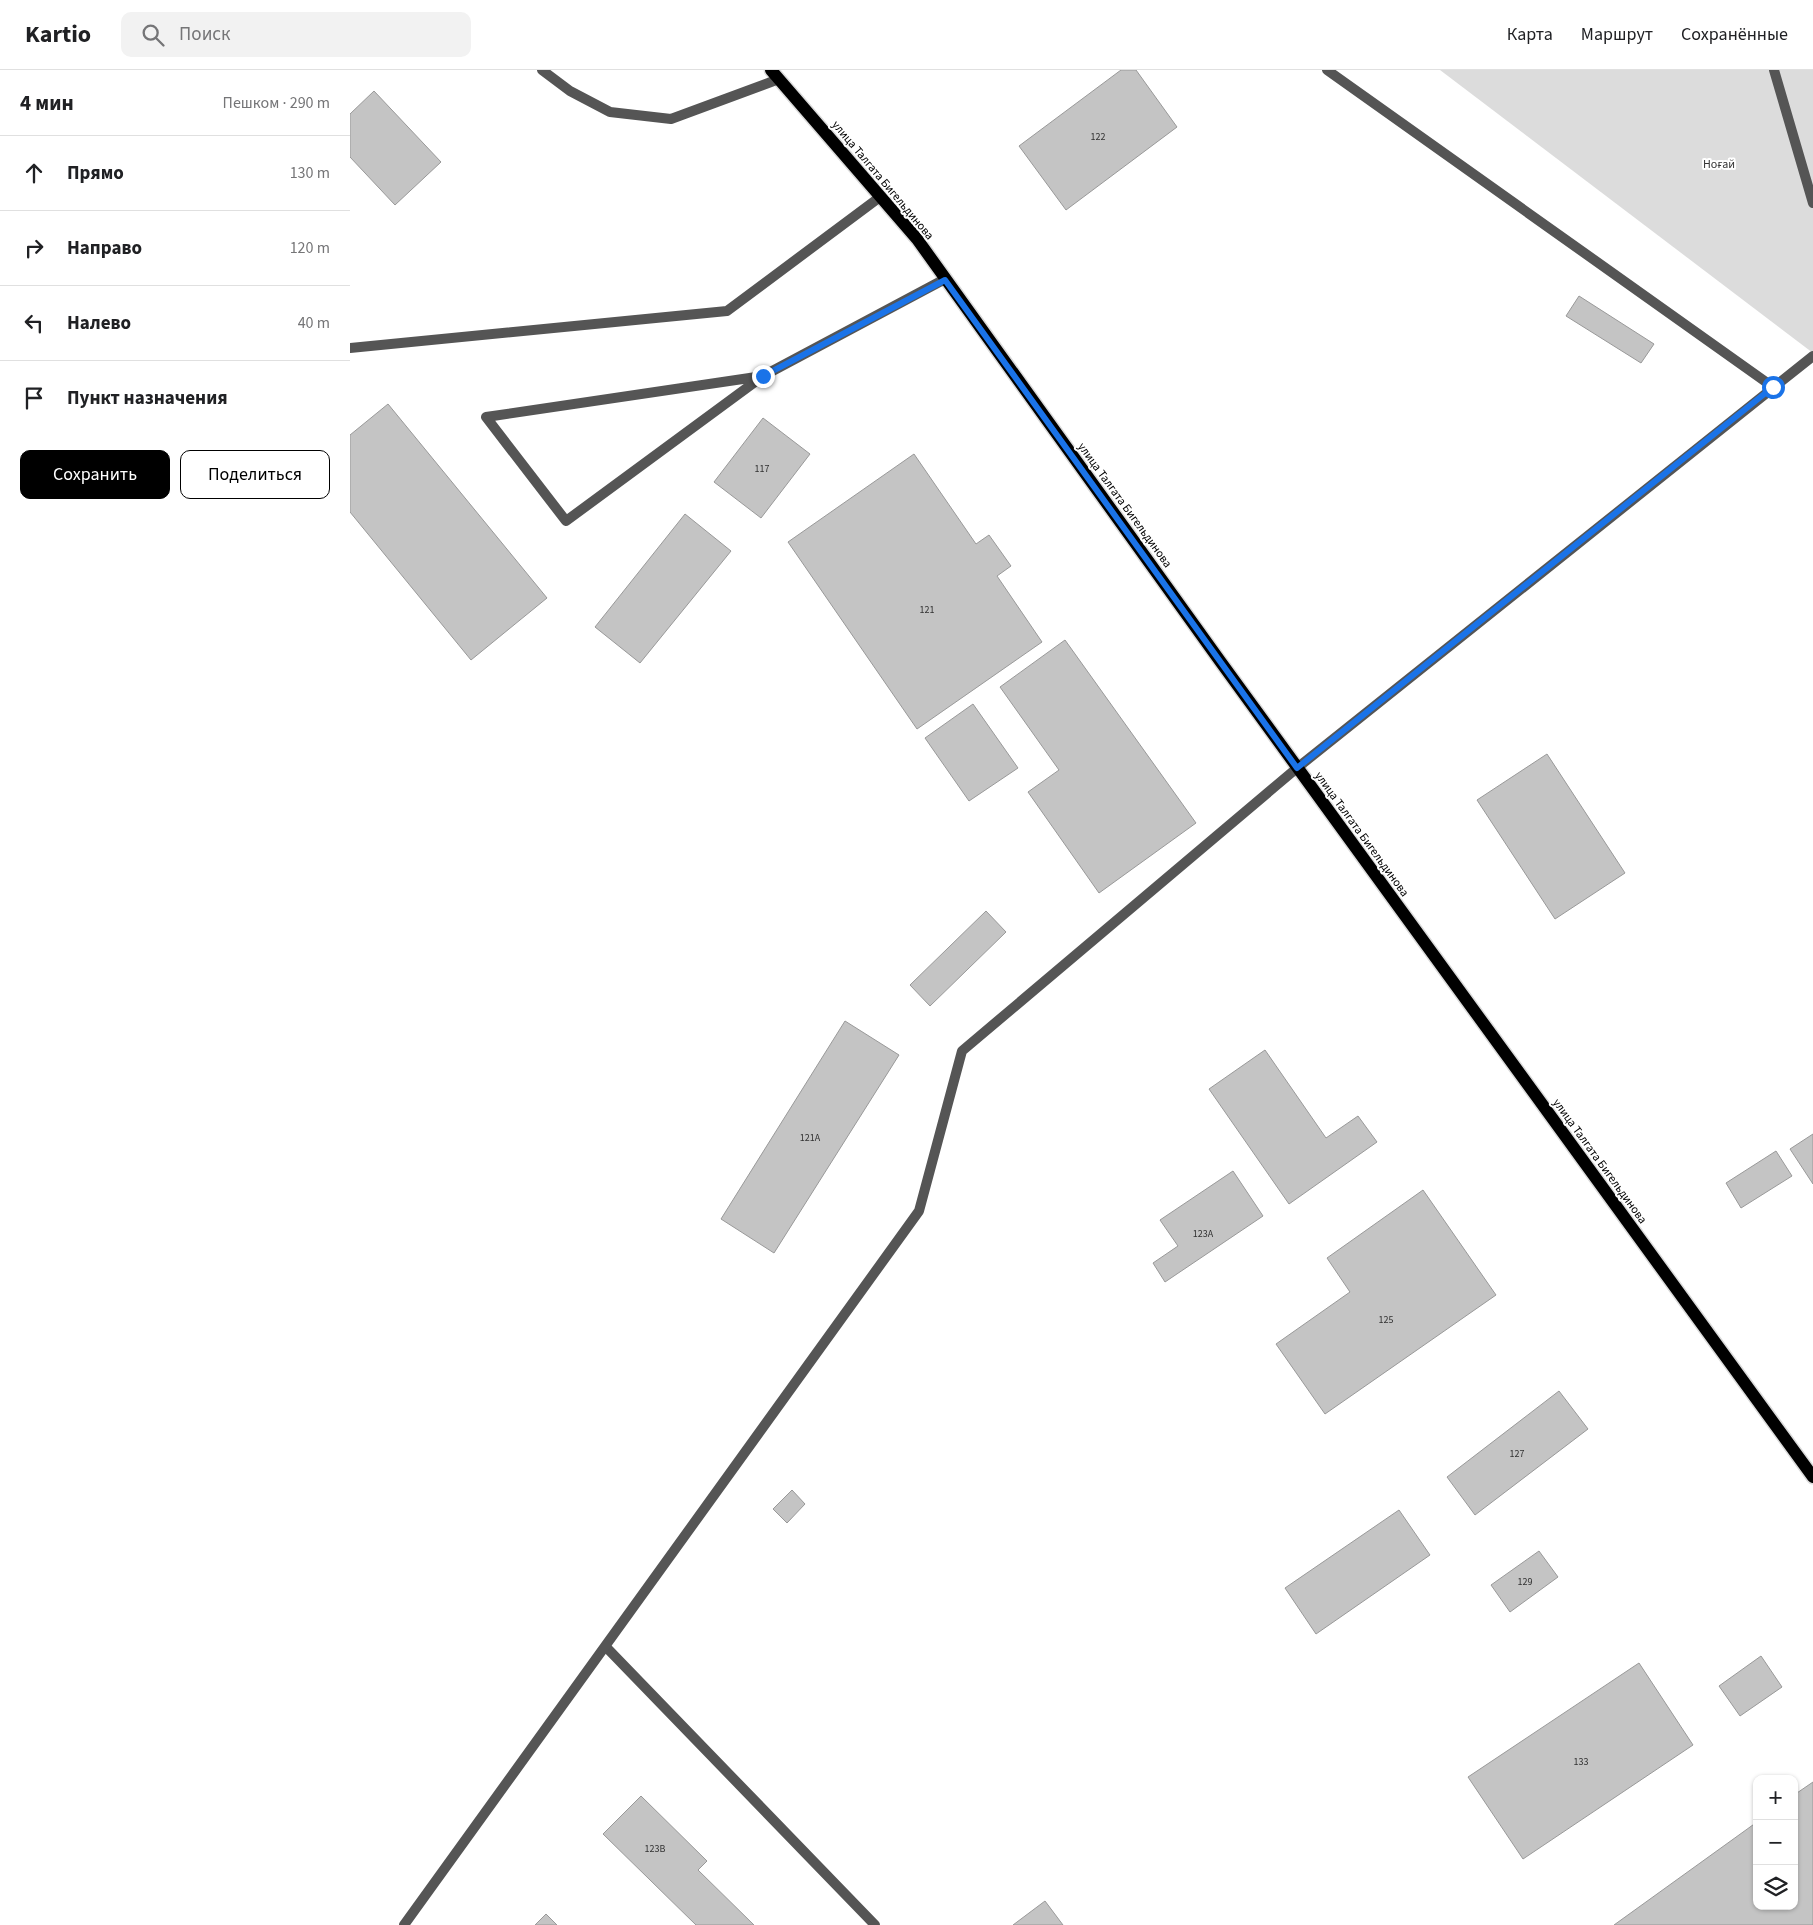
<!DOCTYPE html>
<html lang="ru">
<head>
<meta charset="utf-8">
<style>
  body { margin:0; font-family:"Source Sans 3",sans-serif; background:#f2f2f2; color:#202124 }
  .controls { position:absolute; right:15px; bottom:15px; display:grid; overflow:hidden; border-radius:10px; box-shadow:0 1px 4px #0004 }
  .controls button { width:45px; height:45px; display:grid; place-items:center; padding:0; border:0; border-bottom:1px solid #e0e0e0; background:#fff; color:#202124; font:25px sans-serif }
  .stop { position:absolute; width:15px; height:15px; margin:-11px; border:4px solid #1a73e8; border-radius:50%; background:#fff }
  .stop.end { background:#1a73e8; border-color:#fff; box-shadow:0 1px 5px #0008 }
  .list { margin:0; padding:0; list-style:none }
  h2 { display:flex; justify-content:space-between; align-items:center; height:65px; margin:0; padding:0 20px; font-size:21px }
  h2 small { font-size:16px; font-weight:400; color:#757577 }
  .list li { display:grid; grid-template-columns:32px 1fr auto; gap:15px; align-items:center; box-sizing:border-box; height:75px; padding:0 20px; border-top:1px solid #e0e0e0 }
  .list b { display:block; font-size:19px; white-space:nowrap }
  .list em { font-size:16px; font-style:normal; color:#757577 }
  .actions { display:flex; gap:10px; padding:15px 20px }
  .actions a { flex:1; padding:11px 0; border:1px solid #000; border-radius:10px; text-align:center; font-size:18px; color:#000 }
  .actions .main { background:#000; color:#fff }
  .icon { flex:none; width:28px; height:28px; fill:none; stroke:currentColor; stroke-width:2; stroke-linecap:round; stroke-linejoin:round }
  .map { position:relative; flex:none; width:1463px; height:1855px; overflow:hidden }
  header { display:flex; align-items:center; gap:30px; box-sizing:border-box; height:70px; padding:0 25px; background:#fff; border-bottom:1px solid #e0e0e0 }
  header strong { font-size:24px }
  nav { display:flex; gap:28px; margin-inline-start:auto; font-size:18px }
  .search { width:350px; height:45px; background:#f2f2f2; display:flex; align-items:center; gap:12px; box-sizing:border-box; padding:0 18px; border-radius:10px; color:#757577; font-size:19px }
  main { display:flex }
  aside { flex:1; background:#fff }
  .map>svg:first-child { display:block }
</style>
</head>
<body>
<header>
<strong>Kartio</strong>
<div class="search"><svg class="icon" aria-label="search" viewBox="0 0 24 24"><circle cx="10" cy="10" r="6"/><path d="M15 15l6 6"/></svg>Поиск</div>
<nav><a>Карта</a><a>Маршрут</a><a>Сохранённые</a></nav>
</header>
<main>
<aside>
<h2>4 мин<small>Пешком · 290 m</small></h2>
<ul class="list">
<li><svg class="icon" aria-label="ahead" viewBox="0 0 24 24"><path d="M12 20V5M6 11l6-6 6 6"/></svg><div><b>Прямо</b></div><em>130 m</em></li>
<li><svg class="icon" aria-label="right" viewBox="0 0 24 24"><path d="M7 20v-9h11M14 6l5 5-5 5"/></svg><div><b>Направо</b></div><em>120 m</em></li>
<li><svg class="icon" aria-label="left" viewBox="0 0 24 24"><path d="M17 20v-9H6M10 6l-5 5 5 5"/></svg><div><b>Налево</b></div><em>40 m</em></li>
<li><svg class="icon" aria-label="arrive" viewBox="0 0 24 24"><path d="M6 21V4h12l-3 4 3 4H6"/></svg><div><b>Пункт назначения</b></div></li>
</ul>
<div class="actions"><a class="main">Сохранить</a><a>Поделиться</a></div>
</aside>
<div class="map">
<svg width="1463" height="1855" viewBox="0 0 1463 1855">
  <rect width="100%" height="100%" fill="#fff"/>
  <!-- green -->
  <path fill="#dcdcdc" d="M1090,0H1463V283Z"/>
  <!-- building -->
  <g fill="#c4c4c4" stroke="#999">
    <path d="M771,0H786L827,57L716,140L669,76Z"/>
    <path d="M24,21L91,92L45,135L0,87V44Z"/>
    <path d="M1229,226L1304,274L1291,293L1216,246Z"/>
    <path d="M38,334L197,528L121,590L0,442V365Z"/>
    <path d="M413,348L460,384L411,448L364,412Z"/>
    <path d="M564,384L626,474L639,465L661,496L647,506L692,572L567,659L438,472Z"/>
    <path d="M335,444L381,481L290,593L245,557Z"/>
    <path d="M715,570L846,753L749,823L678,722L709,700L650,617Z"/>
    <path d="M623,634L668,698L619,731L575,668Z"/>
    <path d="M1197,684L1275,803L1205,849L1127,730Z"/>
    <path d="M636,841L656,862L580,936L560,915Z"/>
    <path d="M495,951L549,985L424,1183L371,1149Z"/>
    <path d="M915,980L976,1068L1008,1046L1027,1072L939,1134L859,1019Z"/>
    <path d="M1463,1064V1114L1440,1079Z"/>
    <path d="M1426,1081L1442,1106L1391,1138L1376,1113Z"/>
    <path d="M883,1101L913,1146L815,1212L803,1193L828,1176L810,1150Z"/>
    <path d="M1073,1120L1146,1225L975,1344L926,1274L1000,1222L977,1188Z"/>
    <path d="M1209,1321L1238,1359L1125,1445L1097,1407Z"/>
    <path d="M442,1420L455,1434L437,1453L423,1439Z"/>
    <path d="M1049,1440L1080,1485L966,1564L935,1518Z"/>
    <path d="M1189,1481L1208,1507L1160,1542L1141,1515Z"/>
    <path d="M1411,1586L1432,1617L1390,1646L1369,1616Z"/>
    <path d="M1289,1593L1343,1675L1173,1789L1118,1707Z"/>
    <path d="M1463,1712V1855H1264L1407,1752V1836H1444V1725Z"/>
    <path d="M291,1726L357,1791L348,1800L404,1855H346L253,1764Z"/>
    <path d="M695,1831L713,1855H663Z"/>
    <path d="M196,1844L207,1855H185Z"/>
  </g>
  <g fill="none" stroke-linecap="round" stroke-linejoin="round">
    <defs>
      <path id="primary" d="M421,0L567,169L870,591L1463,1407"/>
    </defs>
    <!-- primary casing -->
    <use href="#primary" stroke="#dbdbdb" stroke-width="15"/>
    <!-- lane -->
    <g stroke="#555" stroke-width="10">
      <path d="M192,0L220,21L260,42L321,49L429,9"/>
      <path d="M977,0L1423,317"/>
      <path d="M1424,0L1463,133"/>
      <path d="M0,278L377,241L530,127"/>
      <path d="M413,306L136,347L216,451L413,306L595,209"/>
      <path d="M256,1577L525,1855"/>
      <path d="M54,1855L569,1141L612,981L947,698L1463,286"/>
    </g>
    <!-- primary -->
    <use href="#primary" stroke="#000" stroke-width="12"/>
  </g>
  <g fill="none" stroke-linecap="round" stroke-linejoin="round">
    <!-- route -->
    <path stroke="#1a73e8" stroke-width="6" d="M413,306L595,210L947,698L1423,317"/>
  </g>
  <g text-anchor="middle" stroke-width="4" stroke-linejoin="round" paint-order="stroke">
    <!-- number labels -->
    <g font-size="10" fill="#313131">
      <text x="748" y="70">122</text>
      <text x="412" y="402">117</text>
      <text x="577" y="543">121</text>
      <text x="460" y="1071">121А</text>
      <text x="853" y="1167">123А</text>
      <text x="1036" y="1253">125</text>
      <text x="1167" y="1387">127</text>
      <text x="1175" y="1515">129</text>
      <text x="1231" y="1695">133</text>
      <text x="305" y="1782">123В</text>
    </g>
    <!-- park labels -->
    <g font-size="12" fill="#333" stroke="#fff">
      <text x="1369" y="98">Ноғай</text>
    </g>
    <!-- street labels -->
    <g font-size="12" fill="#000" stroke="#fff">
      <text transform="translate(533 110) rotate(50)" y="4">улица Талгата Бигельдинова</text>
      <text transform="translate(775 435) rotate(54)" y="4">улица Талгата Бигельдинова</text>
      <text transform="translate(1012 764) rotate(54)" y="4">улица Талгата Бигельдинова</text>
      <text transform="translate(1250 1091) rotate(54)" y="4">улица Талгата Бигельдинова</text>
    </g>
  </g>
</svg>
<div class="controls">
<button>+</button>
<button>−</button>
<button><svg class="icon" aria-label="layers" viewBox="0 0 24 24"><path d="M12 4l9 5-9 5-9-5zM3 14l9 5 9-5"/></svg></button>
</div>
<div class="stop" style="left:1423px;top:317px"></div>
<div class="stop end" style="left:413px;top:306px"></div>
</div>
</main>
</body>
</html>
